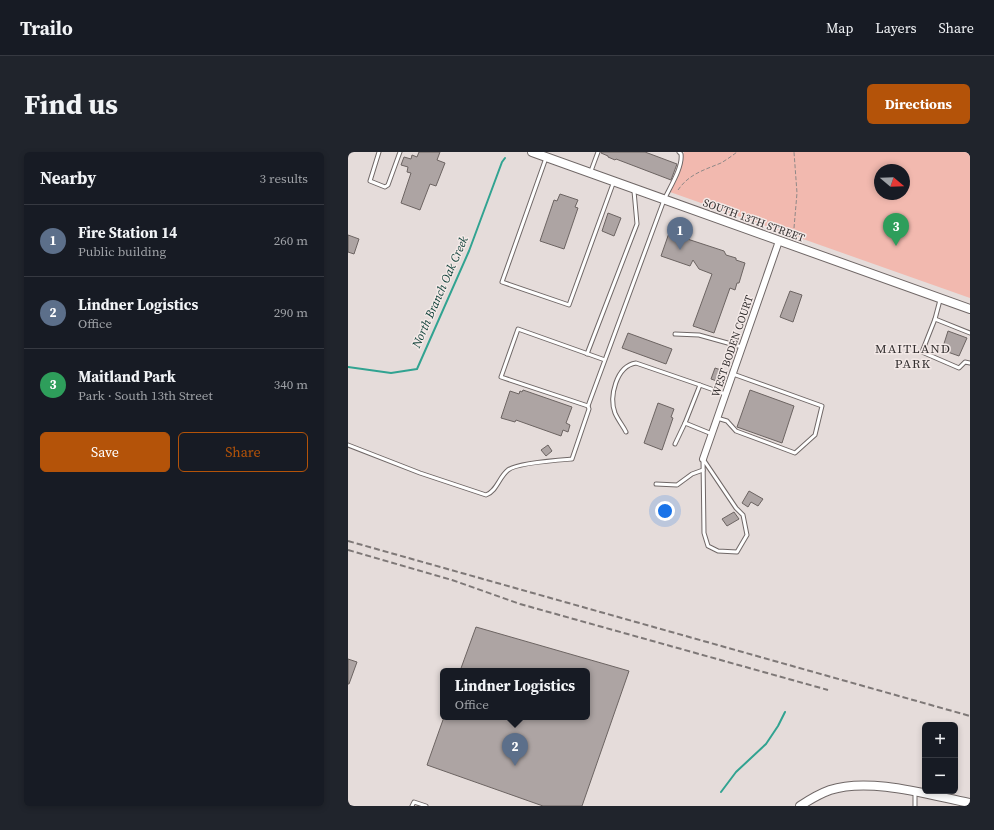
<!DOCTYPE html>
<html lang="en">
<head>
<meta charset="utf-8">
<style>
  body { margin:0; font-family:"Source Serif 4",serif; background:#20242c; color:#f1f3f6 }
  .controls { position:absolute; right:12px; bottom:12px; display:grid; overflow:hidden; border-radius:6px; box-shadow:0 2px 6px #0003 }
  .controls button { width:36px; height:36px; display:grid; place-items:center; padding:0; border:0; border-bottom:1px solid #363941; background:#171b24; color:#f1f3f6; font:20px sans-serif }
  .compass { position:absolute; left:526px; top:12px; width:36px; height:36px; border-radius:50%; background:#171b24; box-shadow:0 2px 6px #0003; rotate:109deg }
  .you { position:absolute; left:317px; top:359px; width:14px; height:14px; margin:-10px; border:3px solid #fff; border-radius:50%; background:#1a73e8; box-shadow:0 0 0 6px #1a73e833 }
  .badge { display:grid; place-items:center; width:26px; height:26px; border-radius:50%; background:#b45309; color:#fff; font-size:13px; font-weight:700 }
  .pin { position:absolute; translate:-50% -33px; filter:drop-shadow(0 1px 2px #0008) }
  .pin::after { content:''; position:absolute; top:21px; width:14px; height:12px; background:inherit; clip-path:polygon(0 0,100% 0,50% 100%) }
  .popup { position:absolute; left:92px; top:516px; width:150px; height:52px; box-sizing:border-box; display:grid; place-content:center; border-radius:6px; background:#171b24; filter:drop-shadow(0 1px 3px #0005); font-size:13px; white-space:nowrap; color:#9ea1a6 }
  .popup b { font-size:15px; color:#f1f3f6 }
  .popup::after { content:''; position:absolute; left:50%; top:100%; margin-left:-8px; border:8px solid transparent; border-top-color:#171b24 }
  .list { margin:0; padding:0; list-style:none }
  h2 { display:flex; justify-content:space-between; align-items:center; height:52px; margin:0; padding:0 16px; font-size:17px }
  h2 small { font-size:13px; font-weight:400; color:#9ea1a6 }
  .list li { display:grid; grid-template-columns:26px 1fr auto; gap:12px; align-items:center; box-sizing:border-box; height:72px; padding:0 16px; border-top:1px solid #363941 }
  .list b { display:block; font-size:15px; white-space:nowrap }
  .list p { margin:0; font-size:13px; white-space:nowrap; color:#9ea1a6 }
  .list em { font-size:13px; font-style:normal; color:#9ea1a6 }
  .actions { display:flex; gap:8px; padding:12px 16px }
  .actions a { flex:1; padding:9px 0; border:1px solid #b45309; border-radius:6px; text-align:center; font-size:14px; color:#b45309 }
  .actions .main { background:#b45309; color:#fff }
  .map { position:relative; flex:none; width:622px; height:654px; overflow:hidden; border-radius:6px }
  header { display:flex; align-items:center; gap:24px; box-sizing:border-box; height:56px; padding:0 20px; background:#171b24; border-bottom:1px solid #363941 }
  header strong { font-size:19px }
  nav { display:flex; gap:22px; margin-inline-start:auto; font-size:14px }
  .intro { display:flex; align-items:center; justify-content:space-between; box-sizing:border-box; height:96px; padding:0 24px }
  h1 { margin:0; font-size:28px }
  .button { padding:10px 18px; border-radius:6px; background:#b45309; color:#fff; font-size:14px; font-weight:700 }
  main { display:flex; gap:24px; padding:0 24px }
  aside { flex:1; background:#171b24; border-radius:6px; box-shadow:0 2px 6px #0003 }
  .map>svg:first-child { display:block }
</style>
</head>
<body>
<header>
<strong>Trailo</strong>
<nav><a>Map</a><a>Layers</a><a>Share</a></nav>
</header>
<div class="intro"><h1>Find us</h1><a class="button">Directions</a></div>
<main>
<aside>
<h2>Nearby<small>3 results</small></h2>
<ul class="list">
<li><span class="badge" style="background:#5c6f8a">1</span><div><b>Fire Station 14</b><p>Public building</p></div><em>260 m</em></li>
<li><span class="badge" style="background:#5c6f8a">2</span><div><b>Lindner Logistics</b><p>Office</p></div><em>290 m</em></li>
<li><span class="badge" style="background:#2e9e5b">3</span><div><b>Maitland Park</b><p>Park · South 13th Street</p></div><em>340 m</em></li>
</ul>
<div class="actions"><a class="main">Save</a><a>Share</a></div>
</aside>
<div class="map">
<svg width="622" height="654" viewBox="0 0 622 654">
  <rect width="100%" height="100%" fill="#e5dcda"/>
  <!-- green -->
  <path fill="#f2b9af" fill-rule="evenodd" d="M336,0H622V146L322,40ZM532,18H556V42H532Z"/>
  <g fill="none" stroke-linecap="round" stroke-linejoin="round">
    <!-- stream -->
    <g stroke="#31a391" stroke-width="2">
      <path d="M0,215L43,221L69,217L121,99L154,10L157,6"/>
      <path d="M373,640L388,620L418,592L430,574L437,560"/>
    </g>
  </g>
  <!-- building -->
  <g fill="#ada4a3" stroke="#6c6462">
    <path d="M71,0H92L89,8L97,11L88,34L82,32L72,58L53,51L63,21L59,20L60,15L53,13L56,5L63,7L64,3L69,5Z"/>
    <path d="M253,0H297L329,12L323,28L268,7L267,8L260,5V4L253,1Z"/>
    <path d="M212,42L230,48L227,55L230,56L216,97L192,89L206,48L209,49Z"/>
    <path d="M260,61L273,66L266,84L254,79Z"/>
    <path d="M321,81L376,99L378,103L388,106V108L397,111L391,131H389L387,138L382,136L366,181L345,174L364,122L351,117L345,108L342,114L313,104Z"/>
    <path d="M0,83L11,87L6,102L0,100Z"/>
    <path d="M442,139L454,143L445,170L432,165Z"/>
    <path d="M600,179L619,186L611,204L594,198Z"/>
    <path d="M280,181L324,197L318,212L274,196Z"/>
    <path d="M367,216L373,218L369,229L363,227Z"/>
    <path d="M175,238L224,255L218,271L222,273L220,280L215,278L213,284L168,268L167,270L153,266L162,239L171,242L172,239L174,240Z"/>
    <path d="M402,238L446,254L434,291L389,275Z"/>
    <path d="M310,251L326,257L323,265L325,266L314,298L296,291Z"/>
    <path d="M200,293L204,299L198,304L193,298Z"/>
    <path d="M401,339L415,347L410,354L403,350L400,355L394,351Z"/>
    <path d="M386,360L391,367L379,374L374,367Z"/>
    <path d="M128,475L281,519L234,654H195L79,613L96,565H239V519H112Z"/>
    <path d="M0,507L9,510L1,532H0Z"/>
  </g>
  <g fill="none" stroke-linecap="round" stroke-linejoin="round">
    <defs>
      <g id="lane">
        <path d="M31,0L22,29L37,35L40,33L52,0"/>
        <path d="M198,6L154,130L221,153L266,29"/>
        <path d="M243,19L250,0"/>
        <path d="M592,148L587,167L574,200L611,216L617,210L622,211"/>
        <path d="M587,167L622,181"/>
        <path d="M327,182L351,183L394,195"/>
        <path d="M239,202L289,72L286,39"/>
        <path d="M257,208L170,177L153,225L240,254L316,48C322,35 335,15 333,2L331,0"/>
        <path d="M369,266L379,269L388,279L447,301L467,283L474,254L385,222"/>
        <path d="M278,280C275,274 270,268 267,261C261,245 268,214 288,211L352,233"/>
        <path d="M364,282L337,271L352,233L377,242"/>
        <path d="M327,292L337,271"/>
        <path d="M0,293L72,321L138,343C149,339 151,325 160,318C168,311 211,308 224,307L241,257L240,254"/>
        <path d="M355,307L388,356L395,363L399,383L389,400L370,399L360,394L356,381Z"/>
        <path d="M308,332L329,333L344,322L355,318"/>
        <path d="M64,654L66,650L78,654"/>
        <path d="M567,654V640"/>
      </g>
      <path id="street" d="M355,307L431,89"/>
      <g id="secondary">
        <path d="M184,0L622,157"/>
        <path d="M452,654C461,648 471,642 482,638C522,625 581,643 622,651"/>
      </g>
    </defs>
    <!-- lane casing -->
    <use href="#lane" stroke="#706867" stroke-width="5"/>
    <!-- street casing -->
    <use href="#street" stroke="#706867" stroke-width="8"/>
    <!-- secondary casing -->
    <use href="#secondary" stroke="#706867" stroke-width="10"/>
    <!-- path -->
    <g stroke="#8f8887" stroke-width="1" stroke-dasharray="4 2" stroke-linecap="butt">
      <path d="M330,38C341,22 356,18 373,11C378,8 384,4 389,0"/>
      <path d="M446,76L449,41L446,0"/>
    </g>
    <!-- lane -->
    <use href="#lane" stroke="#fff" stroke-width="3"/>
    <!-- street -->
    <use href="#street" stroke="#fff" stroke-width="6"/>
    <!-- secondary -->
    <use href="#secondary" stroke="#fff" stroke-width="8"/>
    <!-- rail -->
    <g stroke="#7e7877" stroke-width="2" stroke-dasharray="6 3" stroke-linecap="butt">
      <path d="M0,389L622,564"/>
      <path d="M0,398L104,428L172,452L480,538"/>
    </g>
  </g>
  <g text-anchor="middle" stroke-width="3" stroke-linejoin="round" paint-order="stroke">
    <!-- street labels -->
    <g font-size="11" fill="#343030" stroke="#f3e9e7">
      <text transform="translate(406 68) rotate(20)" y="4">SOUTH 13TH STREET</text>
      <text transform="translate(384 194) rotate(-71)" y="4">WEST BODEN COURT</text>
    </g>
    <!-- water labels -->
    <g font-size="12" font-style="italic" fill="#0f4139" stroke="#f3e9e7">
      <text transform="translate(92 140) rotate(-66)" y="4">North Branch Oak Creek</text>
    </g>
    <!-- quarter labels -->
    <g font-size="13" letter-spacing="1" fill="#343030" stroke="#f3e9e7">
      <text x="565" y="201">MAITLAND<tspan x="565" dy="15">PARK</tspan></text>
    </g>
  </g>
</svg>
<div class="controls">
<button>+</button>
<button>−</button>
</div>
<svg class="compass" viewBox="-18 -18 36 36"><path d="M0-13l5 13h-10z" fill="#e53935"/><path d="M0 13l5-13h-10z" fill="#9ea1a6"/></svg>
<div class="you"></div>
<div class="pin badge" style="left:332px;top:98px;background:#5c6f8a">1</div>
<div class="pin badge" style="left:167px;top:614px;background:#5c6f8a">2</div>
<div class="popup"><b>Lindner Logistics</b>Office</div>
<div class="pin badge" style="left:548px;top:94px;background:#2e9e5b">3</div>
</div>
</main>
</body>
</html>
